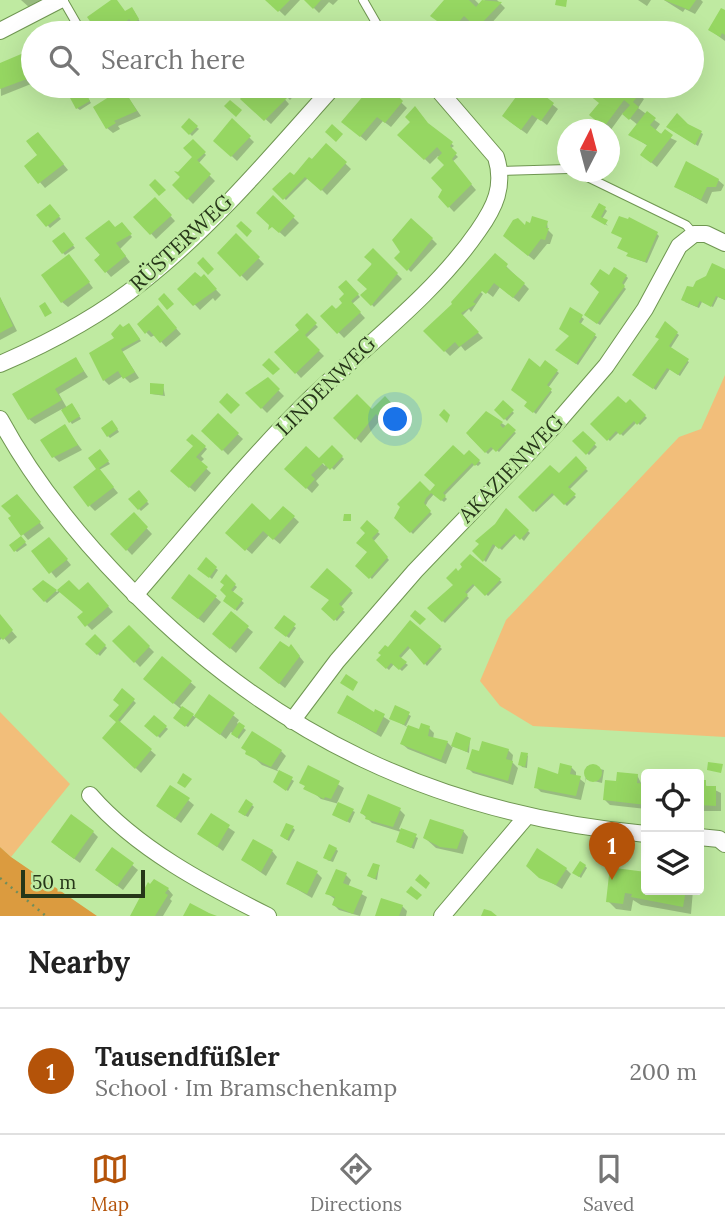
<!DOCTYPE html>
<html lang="en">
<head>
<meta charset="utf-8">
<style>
  body { margin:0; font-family:Lora,serif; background:#f2f2f2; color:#222 }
  .controls { position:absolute; right:21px; bottom:21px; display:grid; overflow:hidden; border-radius:7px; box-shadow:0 7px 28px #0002 }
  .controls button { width:63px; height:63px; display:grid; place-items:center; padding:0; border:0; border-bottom:2px solid #e0e0e0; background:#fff; color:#222; font:35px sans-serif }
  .compass { position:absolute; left:557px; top:119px; width:63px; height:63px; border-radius:50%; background:#fff; box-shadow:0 7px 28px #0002; rotate:6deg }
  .scale { position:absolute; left:21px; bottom:18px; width:124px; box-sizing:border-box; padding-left:7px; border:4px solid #263619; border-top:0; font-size:19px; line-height:24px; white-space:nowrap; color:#263619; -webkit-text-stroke:5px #bfeaa1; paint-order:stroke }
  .you { position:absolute; left:396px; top:420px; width:24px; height:24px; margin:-18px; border:5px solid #fff; border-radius:50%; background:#1a73e8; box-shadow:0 0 0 10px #1a73e833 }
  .badge { display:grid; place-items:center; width:46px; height:46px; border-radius:50%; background:#b45309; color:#fff; font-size:23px; font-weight:700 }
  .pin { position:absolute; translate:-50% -58px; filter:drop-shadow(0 2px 4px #0008) }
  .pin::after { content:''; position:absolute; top:37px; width:24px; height:21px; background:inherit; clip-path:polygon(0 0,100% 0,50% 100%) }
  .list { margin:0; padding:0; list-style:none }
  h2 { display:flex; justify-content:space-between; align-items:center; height:91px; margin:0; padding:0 28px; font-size:30px }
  h2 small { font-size:23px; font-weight:400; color:#767676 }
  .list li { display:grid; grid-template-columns:46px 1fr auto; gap:21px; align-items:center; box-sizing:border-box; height:126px; padding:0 28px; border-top:2px solid #e0e0e0 }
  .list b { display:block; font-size:26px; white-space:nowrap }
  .list p { margin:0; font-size:23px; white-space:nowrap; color:#767676 }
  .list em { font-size:23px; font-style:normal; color:#767676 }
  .icon { flex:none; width:38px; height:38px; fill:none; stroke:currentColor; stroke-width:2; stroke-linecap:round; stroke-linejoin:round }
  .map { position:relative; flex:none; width:725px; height:916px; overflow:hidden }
  .search { position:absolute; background:#fff; box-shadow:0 7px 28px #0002; left:21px; right:21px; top:21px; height:77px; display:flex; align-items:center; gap:18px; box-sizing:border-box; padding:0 24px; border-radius:38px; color:#767676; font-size:26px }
  .sheet { height:217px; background:#fff }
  nav { display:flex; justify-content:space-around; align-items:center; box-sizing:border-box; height:98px; border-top:2px solid #e0e0e0; background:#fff; font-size:19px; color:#767676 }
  nav a { display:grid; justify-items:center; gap:4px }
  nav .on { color:#b45309 }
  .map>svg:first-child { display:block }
</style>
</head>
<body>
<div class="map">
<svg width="725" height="916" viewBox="0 0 725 916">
  <rect width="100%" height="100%" fill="#bfeaa1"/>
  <!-- green -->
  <g fill="#f2be7a">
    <path d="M725,375V737L533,726L500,706L480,681L506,620L679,437L701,429Z"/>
    <path d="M0,712L70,784L11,857L0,847Z"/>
  </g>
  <!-- forest -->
  <path fill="#db9b3f" d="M0,847L11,857L97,916H0Z"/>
  <!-- shadow -->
  <g fill="#0003">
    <path d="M21,0H48L30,8Z"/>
    <path d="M115,0L126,13L134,11L140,22L122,33H100L89,18Z"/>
    <path d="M268,0H300L285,16Z"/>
    <path d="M306,0H338L333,5L329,2L319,13Z"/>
    <path d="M450,0H475L480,5L485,0H497L505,8L489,26L496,33H484L470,20L455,33L437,21Z"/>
    <path d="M638,0H651L647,6Z"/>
    <path d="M664,0H701L703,2L695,14L685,9L683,12Z"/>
    <path d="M725,12V41L710,30Z"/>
    <path d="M33,51V69L26,72L31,84L1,96L0,65Z"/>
    <path d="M261,86H270L275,90L279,86H290L297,92L290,100L283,93L281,95L289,104L271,124L243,99L253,95Z"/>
    <path d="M372,86H384L407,108L391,127L383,121L366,141L344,122Z"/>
    <path d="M494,86H507L501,92Z"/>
    <path d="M518,86H529L558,109L547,125L538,118L527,134L509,121L523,90Z"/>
    <path d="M594,86H613L623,93L628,86L644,99L638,108L660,124L655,131L677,141L657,167L647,159L648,146L630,134L638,125L623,113L610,131L596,120L600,103Z"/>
    <path d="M123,90L141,116L118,126L120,129L113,133L107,128Z"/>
    <path d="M85,93L91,103L80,110L77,108Z"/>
    <path d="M420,117L454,146L450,149L458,157L452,162L476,190L454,212L440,197L445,190L446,164L438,156L430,164L400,135Z"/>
    <path d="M189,121L199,129L192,136L183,127Z"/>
    <path d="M232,121L254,142L237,161L216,141Z"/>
    <path d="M687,125L703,134L698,146L670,129Z"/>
    <path d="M43,139L68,170L45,188L26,166L40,155Z"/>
    <path d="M193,141L206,155L198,164L215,181L193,204L174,185L195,157Z"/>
    <path d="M326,145L351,169L327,195L309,177L286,200L275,189L294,178Z"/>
    <path d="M718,180L724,185L721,191L712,192L707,204L676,187Z"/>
    <path d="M273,198L299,223L285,237L258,213Z"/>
    <path d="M155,199L175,221L156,239L136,217Z"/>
    <path d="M50,206L61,219L50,228L39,215Z"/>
    <path d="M605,209L607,211L602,219L608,226L595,218Z"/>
    <path d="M547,222L548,230L553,235L550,244H547L534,260L510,241L523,227Z"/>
    <path d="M122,224L132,237L120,249L130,262L111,277L96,260Z"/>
    <path d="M656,233L659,236L647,263L628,256Z"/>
    <path d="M236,235L264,264L247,281L219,253Z"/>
    <path d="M66,236L75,248L65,255L63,253Z"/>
    <path d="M432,239L437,244L411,272L397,258Z"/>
    <path d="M373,250L402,279L374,307L363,295L369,289Z"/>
    <path d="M495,255L529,289L519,302L500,287L493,297L476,284V288L483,294L471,312L469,309L462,316L483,338L465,351L461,346L450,356L425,331L455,304L453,302Z"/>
    <path d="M74,262L93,288L68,307L62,302Z"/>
    <path d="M725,271V300L718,297L713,307L702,302L699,308L685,302L694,289Z"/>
    <path d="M626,276L628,278L623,286L626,289L600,325L588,317L609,277Z"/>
    <path d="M204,277L221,295L215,301L213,298L200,310L180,289Z"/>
    <path d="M346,282L360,297L352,304L365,318L344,338L323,316L352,300L340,287Z"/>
    <path d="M0,297L17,331L0,340Z"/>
    <path d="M571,309L584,319L580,325L597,337L578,365L560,352L571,336Z"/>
    <path d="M163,313L181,334L166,347L155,335L151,337L146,332Z"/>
    <path d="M307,316L318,327L306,338L324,356L301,378L277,352L302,330Z"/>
    <path d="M666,324L679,335L670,349L689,362L680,376L670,369L656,390L637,377L661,340Z"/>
    <path d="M131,327L141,341L122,352L139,378L130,383L123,376L109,385L104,380L113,341L123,329Z"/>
    <path d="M76,359L88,377L59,394L67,408L74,407L81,419L72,424L62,409L35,424L29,419Z"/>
    <path d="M546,362L559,373L548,388L552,392L536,414L527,406Z"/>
    <path d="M267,379L284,396L267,413L248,394Z"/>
    <path d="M163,385L165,396L152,394Z"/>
    <path d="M385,399L396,410L385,420L382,418L361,443L336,418L372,412Z"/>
    <path d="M630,401L647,418L640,425L637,422L623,436L619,432L610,441L592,424Z"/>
    <path d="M503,402L514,413L507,421L496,410Z"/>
    <path d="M487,413L516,433L499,452L494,448L488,454L469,436Z"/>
    <path d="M218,416L243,439L228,455L204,431Z"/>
    <path d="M114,424L119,432L110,438L108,436Z"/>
    <path d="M64,426L82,450L59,462L54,457Z"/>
    <path d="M583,433L597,447L589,455L574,441Z"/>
    <path d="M192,436L207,449L201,456L204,459L200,463L211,473L195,492L172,471L195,446Z"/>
    <path d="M332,447L344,459L334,470L330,466L316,481L319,485L312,493L287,469L306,448L325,466Z"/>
    <path d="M100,451L110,464L99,470L118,493L95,511L90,506L99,469L90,458Z"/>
    <path d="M469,452L481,463L478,466L475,464L444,496L447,499L444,502L434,494L428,501L425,507L432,514L413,534L396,517L430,493Z"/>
    <path d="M576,459L588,471L569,490L576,497L567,506L555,494L536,512L521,497L559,476Z"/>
    <path d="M139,493L149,504L141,511L130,500Z"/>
    <path d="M22,501L44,528L28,540L23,534Z"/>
    <path d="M284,508L299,522L280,544L269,535L252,554L233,538L271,523Z"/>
    <path d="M507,511L530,533L524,541L517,534L502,550L496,545L486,562L474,551Z"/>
    <path d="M134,515L152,534L132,555L112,534Z"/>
    <path d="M367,523L380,534L373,542L389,560L372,579L358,566L369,552Z"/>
    <path d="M21,538L27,545L17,552L11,546Z"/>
    <path d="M54,544L71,565L56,578L34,551Z"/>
    <path d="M470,556L502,582L488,596L476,584L466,595L469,598L445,623L429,608L456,585L458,573Z"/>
    <path d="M206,560L218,570L212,579L199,568Z"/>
    <path d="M327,570L353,593L340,608L345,612L337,621L323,609L331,601Z"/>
    <path d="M226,577L237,587L232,593L244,603L237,611L225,600L229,596Z"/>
    <path d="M43,582L57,592L69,582L79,593L93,590L113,612L92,630L79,617L85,612L61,591L47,603L34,590Z"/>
    <path d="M215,597L221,602L204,623L178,603Z"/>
    <path d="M231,614L253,632L236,653L220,639Z"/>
    <path d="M0,617L17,637L9,644L3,637L0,640Z"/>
    <path d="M284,618L296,628L289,638L276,628Z"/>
    <path d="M410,622L442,649L427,666L411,647L400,659L408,665L402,671L394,664L389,670L378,660Z"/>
    <path d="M129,627L154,652L140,667L115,641Z"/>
    <path d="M95,636L107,648L100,656L87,644Z"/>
    <path d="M291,646L304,662L285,688L266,673Z"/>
    <path d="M162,658L196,687L180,706L195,717L210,697L239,720L237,723L246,730L239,739L231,732L226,739L197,716L188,727L177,720L181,709L150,684Z"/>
    <path d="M123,691L136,703L119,723L156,755L141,773L104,738L118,722L112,716L121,705Z"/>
    <path d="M396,708L411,716L406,726L420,731L429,728L434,733L433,739L447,742L452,747L457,735L470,739L469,753L453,746L446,764L408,749L402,744L409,728L391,718L390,721Z"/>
    <path d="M376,712L390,721L381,737L339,713L375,714Z"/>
    <path d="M154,717L168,729L160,738L147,726Z"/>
    <path d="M243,747L281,751L286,756L277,770L294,781L288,791L277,783L280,772L262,765Z"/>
    <path d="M508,750L513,755L512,762L518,768L513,785L473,773L468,768Z"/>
    <path d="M528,755L527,768L522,767L520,764Z"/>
    <path d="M587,766L604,770L602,783L586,779L581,800L541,792L536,787L571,767L576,772V776L585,783Z"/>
    <path d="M309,767L344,788L337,803L355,812L350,823L334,815L339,804L321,799L301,782Z"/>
    <path d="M637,775L642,785L646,786V809L610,805L605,800L617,783Z"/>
    <path d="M699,782L721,793V811H699Z"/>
    <path d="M188,800L194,805L181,823L163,810Z"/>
    <path d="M252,805L254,807L248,817L242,814Z"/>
    <path d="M400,810L405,815L399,829L418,838L414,849L398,842L401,832L372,823L362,813Z"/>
    <path d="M211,816L235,832L223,851L200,834Z"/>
    <path d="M293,828L295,830L289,841L284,838Z"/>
    <path d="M463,831L468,837L463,854L436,848L425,838Z"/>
    <path d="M93,832L98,837L80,863L58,847Z"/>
    <path d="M113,849L138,870L123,890L103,875Z"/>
    <path d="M336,849L338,851L333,862L327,860Z"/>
    <path d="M272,851L277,857L266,876L243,860Z"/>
    <path d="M585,866L587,868L581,878L577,875Z"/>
    <path d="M379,867L377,880L372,878L369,876Z"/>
    <path d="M566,869L571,874L562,889L532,871Z"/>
    <path d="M617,870L646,874V890H693L691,914L641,905L633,900L631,911L616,909L608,901Z"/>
    <path d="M317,873L322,878L312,898L288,884Z"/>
    <path d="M346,875L351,880L348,887L367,897L360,916L339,910L334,905L336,900L327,893Z"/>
    <path d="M148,884L168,889L173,895L170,899L172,901L163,916H132Z"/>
    <path d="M402,906L407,911L406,916H377Z"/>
  </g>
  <!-- building -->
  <g fill="#96d762">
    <path d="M111,0H117L125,11L132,7L139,19L133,24L129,19L114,33H98L87,17Z"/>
    <path d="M265,0H290L278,12Z"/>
    <path d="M304,0H321L313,9Z"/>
    <path d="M444,0H469L476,7L482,0L502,2L477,28L464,16L451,31L430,16Z"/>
    <path d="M556,0H567L566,7L555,5Z"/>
    <path d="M664,0H696L689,10Z"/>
    <path d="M721,8L725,10V35L722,33L720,37L708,30Z"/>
    <path d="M174,23L183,33H163Z"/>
    <path d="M490,25L499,33H482Z"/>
    <path d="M33,49V67L24,71L27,79L0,89V63Z"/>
    <path d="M259,86H292L296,89L264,121L240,99L249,89L253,93Z"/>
    <path d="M367,86H388L403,101L385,123L377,117L360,137L341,122L370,88Z"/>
    <path d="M524,86H532L554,103L541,121L532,115L521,130L502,116Z"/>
    <path d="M591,86H616L623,91L631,86L640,93L633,102L639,107L629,120L622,114L630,105L624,100L604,127L589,115L599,103L589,95L594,88Z"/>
    <path d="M83,88L90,101L76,109L69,96Z"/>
    <path d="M123,88L137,111L114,121L116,123L106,129L93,107Z"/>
    <path d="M230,100L242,110L236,117L224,106Z"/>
    <path d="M415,106L428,123L453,142L450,146L457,153L452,159L472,184L448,208L438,197L442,190L431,178L444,165L437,158L442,153L437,147L424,160L397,135L410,122L405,117Z"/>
    <path d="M647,111L656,118L650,125L661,134L665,129L673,135L651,163L640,155L647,145L628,135Z"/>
    <path d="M677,113L688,124L702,131L695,145L666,127Z"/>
    <path d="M189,118L198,126L189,135L181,127Z"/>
    <path d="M232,118L251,136L231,157L213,141Z"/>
    <path d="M332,124L343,134L336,142L325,132Z"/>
    <path d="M38,132L64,164L38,184L24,166L37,155L26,141Z"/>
    <path d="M193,139L206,152L197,160L211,174L187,200L172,185L180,177L174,171L178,172L192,157L183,148Z"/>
    <path d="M326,143L347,162L321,191L305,177L283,200L272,189L290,172L294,175L309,157L312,159Z"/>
    <path d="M686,161L719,179L716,187H707L701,200L674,187Z"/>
    <path d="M155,179L166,190L159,196L149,185Z"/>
    <path d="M273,195L295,216L279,233L272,227L268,230L269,225L256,213Z"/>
    <path d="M155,197L172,215L150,235L133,217Z"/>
    <path d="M599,203L606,207L601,217L608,220L605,225L591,217Z"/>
    <path d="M50,204L60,216L46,227L36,215Z"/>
    <path d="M532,216L548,221L546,228H549L545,240L541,239L528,256L503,236L513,220L518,218L525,225L526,221L530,223Z"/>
    <path d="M619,216L628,219L629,217L658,232L645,262L626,256L628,253L617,248L622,238L611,233Z"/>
    <path d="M411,218L433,238L407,271L394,258L400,252L392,240Z"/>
    <path d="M109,220L115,227L122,222L132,234L116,243L126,256L105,273L94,260L100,255L85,238Z"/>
    <path d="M241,221L252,231L247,237L236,226Z"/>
    <path d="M64,232L74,245L62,254L52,241Z"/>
    <path d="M236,233L260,257L240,277L217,253Z"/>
    <path d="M373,248L398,273L371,306L360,295L367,289L357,280L372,264L364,257Z"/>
    <path d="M495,253L508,264L506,267L525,283L513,298L494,283L486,294L482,291L473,302L476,304L461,313L479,332L459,347L455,342L444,352L423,331L452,304L451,302Z"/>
    <path d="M69,254L90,282L61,303L41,275Z"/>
    <path d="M203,257L214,269L208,275L197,263Z"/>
    <path d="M712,263L725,269V300L716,296L711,307L700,301L697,307L681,300L687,286L693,287L696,281L706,276Z"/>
    <path d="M614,267L627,275L622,283L625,286L597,324L584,315L599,292L590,284L600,269L609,275Z"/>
    <path d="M195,272L201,277L204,274L217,289L193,306L177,289Z"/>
    <path d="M346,280L359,294L351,301L361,312L337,334L320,316L332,305L336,309L342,303L339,299L344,294L338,287Z"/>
    <path d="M164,293L174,304L167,310L158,299Z"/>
    <path d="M0,297L13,326L0,333Z"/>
    <path d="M45,302L52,313L45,317L39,306Z"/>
    <path d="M158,305L177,328L160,343L149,330L145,334L137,324Z"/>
    <path d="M570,307L583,315L579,322L596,334L576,364L555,350L569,336L559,329Z"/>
    <path d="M307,313L317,323L305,335L320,350L295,374L274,352L299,330L295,325Z"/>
    <path d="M665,321L678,332L669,346L689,359L678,375L667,368L653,389L632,375L659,339L655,337Z"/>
    <path d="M129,323L140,339L121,349L135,372L123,379L118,371L103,381L89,353L114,338L111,334L120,324L123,327Z"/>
    <path d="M76,357L84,371L55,389L62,400L28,420L12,394Z"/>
    <path d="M269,358L280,369L273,375L262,365Z"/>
    <path d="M529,358L540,367L545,360L558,370L547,385L552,389L533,413L524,406L527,402L511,390Z"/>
    <path d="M268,377L280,389L261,409L245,393Z"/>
    <path d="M150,383L164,384L163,395L150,394Z"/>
    <path d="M227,393L240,405L231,414L219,402Z"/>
    <path d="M357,394L372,409L385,396L395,407L382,420L376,414L355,440L333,418Z"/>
    <path d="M618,396L626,403L630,399L646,415L637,425L634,421L620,435L616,431L607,441L590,424Z"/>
    <path d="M503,400L514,410L504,420L494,410Z"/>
    <path d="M72,403L80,416L69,423L61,410Z"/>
    <path d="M444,409L450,415L447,423L439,415Z"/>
    <path d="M486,411L503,422L500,425L503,428L508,423L516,430L496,452L491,447L485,453L466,433Z"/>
    <path d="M218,413L239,433L222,451L201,431Z"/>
    <path d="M112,420L118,429L107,437L101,428Z"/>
    <path d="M65,424L78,445L52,458L40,440Z"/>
    <path d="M583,431L596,443L586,455L572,441Z"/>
    <path d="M192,434L206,446L196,457L208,467L189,488L170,471L193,446L186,440Z"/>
    <path d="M332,445L343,456L330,470L323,463L311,475L315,479L306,489L284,469L306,446L319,458Z"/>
    <path d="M453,445L464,455L469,450L480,460L475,466L472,463L443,493L446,496L441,501L431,493L426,498L424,503L431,511L410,533L394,518L400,507L397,504L420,481L430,491L435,485L424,475Z"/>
    <path d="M100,449L109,461L99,468L114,487L88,507L73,487L96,469L88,458Z"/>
    <path d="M576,456L587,468L568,487L576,494L564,505L552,493L533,512L518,497L550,465L559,473Z"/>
    <path d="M139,490L148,501L138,510L128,499Z"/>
    <path d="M17,494L41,522L21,536L26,542L14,552L9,545L21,536L8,518L11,516L1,506Z"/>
    <path d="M252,503L270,520L283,506L295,516L273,540L263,531L245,551L225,533Z"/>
    <path d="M506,508L529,530L520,540L514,534L499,549L493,544L483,562L472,551L479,544L475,541L495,524Z"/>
    <path d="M134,512L148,527L126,551L110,534Z"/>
    <path d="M344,514H351V521H343Z"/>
    <path d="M367,520L379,531L372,538L388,557L369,579L355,566L367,552L356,543L365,533L360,528Z"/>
    <path d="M49,537L68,559L49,574L31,551Z"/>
    <path d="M470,554L501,579L485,596L473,584L465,592L468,595L442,622L427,608L453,585L446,578L456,568L458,571L462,567L460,564Z"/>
    <path d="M206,557L217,567L209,578L197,569Z"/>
    <path d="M327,568L352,590L339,604L344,609L334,621L321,609L329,600L310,587Z"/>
    <path d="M189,574L217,596L198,619L171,598Z"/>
    <path d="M226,574L236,584L231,590L243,599L235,610L223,601L226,596L220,590L224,585L220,582Z"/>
    <path d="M43,580L57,590L44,602L32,589Z"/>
    <path d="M69,580L79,590L88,582L109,606L85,627L77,617L83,612L57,590Z"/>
    <path d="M415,610L426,619L420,625L410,616Z"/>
    <path d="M231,611L249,626L230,649L212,634Z"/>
    <path d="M0,614L13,630L3,640L0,637Z"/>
    <path d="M284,615L296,624L286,637L274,628Z"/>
    <path d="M410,620L441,646L424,665L408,646L399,656L407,662L399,670L391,663L386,669L376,660L381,655L378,653L385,645L388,647Z"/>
    <path d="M129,625L150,646L134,663L112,641Z"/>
    <path d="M95,634L106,645L97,655L85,644Z"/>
    <path d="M280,641L289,647L291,644L300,656L279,684L259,668Z"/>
    <path d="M162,656L192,681L173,704L143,679Z"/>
    <path d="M346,674L358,682L353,691L340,683Z"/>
    <path d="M122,688L135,699L118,720L152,749L135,769L102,738L116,722L109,716L119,705L113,700Z"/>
    <path d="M209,694L235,713L220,735L194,716Z"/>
    <path d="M347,695L374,712L375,709L385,714L376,733L337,713Z"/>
    <path d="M395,705L410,712L404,725L389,719Z"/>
    <path d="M182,706L194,714L185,727L173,718Z"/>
    <path d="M154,715L167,726L157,737L144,726Z"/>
    <path d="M239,722L245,726L237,738L231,734Z"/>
    <path d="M421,723L430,726L428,736L448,741L441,760L400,744L408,725L419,729Z"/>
    <path d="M252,731L282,750L271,767L245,754L246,751L241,748Z"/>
    <path d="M456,732L471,738L467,752L451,746Z"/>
    <path d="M482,741L509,749L506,759L513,761L508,781L466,769L472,749L479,751Z"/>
    <path d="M521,752L528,753L525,767L518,765Z"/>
    <path d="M708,762L723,764L721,773L707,770Z"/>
    <path d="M560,763L572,766L570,774L581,776L576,796L534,788L538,767L558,774Z"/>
    <circle cx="593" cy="773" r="9"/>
    <path d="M308,765L340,781L331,799L325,797L324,799L303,789L305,786L299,783Z"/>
    <path d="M279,770L293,777L286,791L273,782Z"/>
    <path d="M617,772L638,774L637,783L646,784V805L603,800L605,780L616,781Z"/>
    <path d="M183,773L192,779L185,788L177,783Z"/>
    <path d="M699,780H706V786H716V806L699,805Z"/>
    <path d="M170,785L190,798L175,819L156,806Z"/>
    <path d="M368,794L401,808L393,827L365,819L366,816L360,813Z"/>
    <path d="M246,799L253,804L245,816L238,812Z"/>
    <path d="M338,802L354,809L347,822L332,815Z"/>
    <path d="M211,813L230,825L217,847L197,834Z"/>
    <path d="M71,814L94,831L74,859L51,842Z"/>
    <path d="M430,819L464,830L457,849L440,847L423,838Z"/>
    <path d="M286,823L294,826L287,840L280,836Z"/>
    <path d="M401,828L417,834L411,848L396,842Z"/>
    <path d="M253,839L273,850L261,872L241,860Z"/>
    <path d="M329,844L337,848L330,861L323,858Z"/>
    <path d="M112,847L134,863L117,886L95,870Z"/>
    <path d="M537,848L567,868L556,885L539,878L526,866Z"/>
    <path d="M297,861L318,871L307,894L286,884Z"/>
    <path d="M580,861L586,865L579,877L572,873Z"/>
    <path d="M373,863L380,865L375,879L367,876Z"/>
    <path d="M615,868L646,872V890H686L683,907L631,897L632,894L625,893L623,904L606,902L609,875L614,876Z"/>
    <path d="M336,869L347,873L343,883L363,891L353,914L332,905L335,897L325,894Z"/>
    <path d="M420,874L430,883L426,889L415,880Z"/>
    <path d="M154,879L169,888L165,893L168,895L155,916H130L148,882L150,884Z"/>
    <path d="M411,886L422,895L417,900L406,892Z"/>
    <path d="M381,898L403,905L399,916H375Z"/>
    <path d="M190,903L209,913L217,916H183Z"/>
    <path d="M484,909L491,911L497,916H481Z"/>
  </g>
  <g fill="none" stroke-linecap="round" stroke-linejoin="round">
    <defs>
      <g id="lane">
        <path d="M63,0L82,33"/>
        <path d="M363,0L382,33"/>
        <path d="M92,93L103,86"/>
        <path d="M500,171L568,169"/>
        <path d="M577,172L686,225L694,234"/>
      </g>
      <g id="street">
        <path d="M0,31L60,0"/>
        <path d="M0,364C51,342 100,316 143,281C214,225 274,153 334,86"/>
        <path d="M0,419C34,482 78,536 128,587C273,736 439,815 646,834"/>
        <path d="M135,595C192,529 247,461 309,400C366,345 433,296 478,231C495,207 505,186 496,157L435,86"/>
        <path d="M292,721L337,661L415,571L555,425L606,366L645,309L679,246L694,234H706L725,243"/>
        <path d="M90,795C137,849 206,885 268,916"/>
        <path d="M699,837L719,839L725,844"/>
        <path d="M442,916L526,817"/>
      </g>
    </defs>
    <!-- lane casing -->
    <use href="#lane" stroke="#6f9651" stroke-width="10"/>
    <!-- street casing -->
    <use href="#street" stroke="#6f9651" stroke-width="18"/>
    <!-- path -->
    <path stroke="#708d5b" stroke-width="2.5" stroke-dasharray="2 5" stroke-linecap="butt" d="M0,878L46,916"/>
    <!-- lane -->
    <use href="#lane" stroke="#fff" stroke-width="8"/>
    <!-- street -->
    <use href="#street" stroke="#fff" stroke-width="16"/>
  </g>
  <g text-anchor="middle" stroke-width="6" stroke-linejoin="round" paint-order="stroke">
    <!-- street labels -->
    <g font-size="21" fill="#263619" stroke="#bfeaa1">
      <text transform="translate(181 243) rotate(-43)" y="7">RÜSTERWEG</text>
      <text transform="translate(326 386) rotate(-45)" y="7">LINDENWEG</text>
      <text transform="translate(511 469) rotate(-46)" y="7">AKAZIENWEG</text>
    </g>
  </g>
</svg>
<div class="controls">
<button><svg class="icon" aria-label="locate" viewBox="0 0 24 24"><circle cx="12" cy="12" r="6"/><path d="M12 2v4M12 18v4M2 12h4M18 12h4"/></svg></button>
<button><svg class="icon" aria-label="layers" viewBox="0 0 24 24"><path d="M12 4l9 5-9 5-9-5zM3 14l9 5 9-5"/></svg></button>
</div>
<svg class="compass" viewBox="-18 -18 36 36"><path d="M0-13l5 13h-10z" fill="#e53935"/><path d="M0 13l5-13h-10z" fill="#767676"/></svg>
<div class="scale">50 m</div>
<div class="you"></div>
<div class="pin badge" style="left:612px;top:880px">1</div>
<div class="search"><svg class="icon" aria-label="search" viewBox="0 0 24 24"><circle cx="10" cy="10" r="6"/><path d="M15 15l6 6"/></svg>Search here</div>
</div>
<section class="sheet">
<h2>Nearby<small></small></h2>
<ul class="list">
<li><span class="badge">1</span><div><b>Tausendfüßler</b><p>School · Im Bramschenkamp</p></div><em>200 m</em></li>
</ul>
</section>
<nav>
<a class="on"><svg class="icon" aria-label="map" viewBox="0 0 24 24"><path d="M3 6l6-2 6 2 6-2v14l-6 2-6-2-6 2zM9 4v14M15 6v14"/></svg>Map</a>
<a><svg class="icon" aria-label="directions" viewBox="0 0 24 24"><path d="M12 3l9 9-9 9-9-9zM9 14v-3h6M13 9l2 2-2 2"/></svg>Directions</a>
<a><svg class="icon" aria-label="saved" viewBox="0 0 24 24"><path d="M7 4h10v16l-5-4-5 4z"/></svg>Saved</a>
</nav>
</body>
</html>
